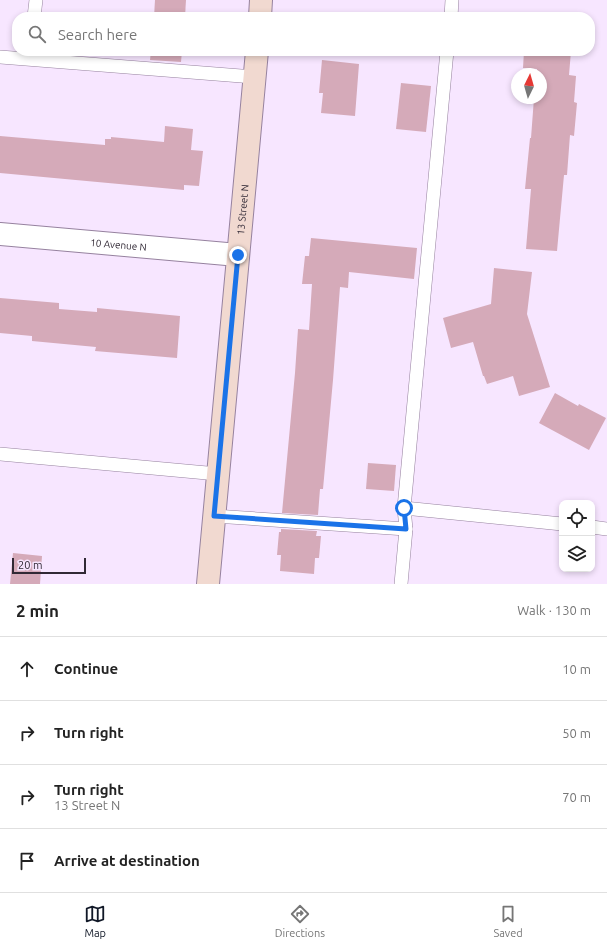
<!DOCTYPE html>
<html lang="en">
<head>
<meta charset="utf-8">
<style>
  body { margin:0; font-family:Ubuntu,sans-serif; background:#f6f6f6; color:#222 }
  .controls { position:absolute; right:12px; bottom:12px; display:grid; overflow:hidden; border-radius:8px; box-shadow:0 2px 6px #0003 }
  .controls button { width:36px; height:36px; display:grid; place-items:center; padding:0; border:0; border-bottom:1px solid #e0e0e0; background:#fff; color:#222; font:20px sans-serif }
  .compass { position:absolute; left:511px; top:68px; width:36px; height:36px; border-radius:50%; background:#fff; box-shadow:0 2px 6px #0003; rotate:5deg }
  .scale { position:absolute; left:12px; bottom:10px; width:74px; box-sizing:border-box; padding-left:4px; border:2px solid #312935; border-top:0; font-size:11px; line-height:14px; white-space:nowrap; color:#312935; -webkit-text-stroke:3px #f7e6ff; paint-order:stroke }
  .stop { position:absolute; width:12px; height:12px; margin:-9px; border:3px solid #1a73e8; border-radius:50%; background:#fff }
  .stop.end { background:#1a73e8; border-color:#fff; box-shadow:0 1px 4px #0008 }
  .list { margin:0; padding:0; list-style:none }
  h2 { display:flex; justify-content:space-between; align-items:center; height:52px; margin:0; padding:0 16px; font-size:17px }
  h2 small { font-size:13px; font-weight:400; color:#767676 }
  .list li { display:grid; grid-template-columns:26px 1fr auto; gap:12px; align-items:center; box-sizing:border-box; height:64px; padding:0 16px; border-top:1px solid #e0e0e0 }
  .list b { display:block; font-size:15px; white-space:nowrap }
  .list p { margin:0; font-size:13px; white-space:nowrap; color:#767676 }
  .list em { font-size:13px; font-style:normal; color:#767676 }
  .icon { flex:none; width:22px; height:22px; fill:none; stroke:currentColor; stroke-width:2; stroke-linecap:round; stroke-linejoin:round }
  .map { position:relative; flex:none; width:607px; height:584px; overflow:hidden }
  .search { position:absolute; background:#fff; box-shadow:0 2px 6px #0003; left:12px; right:12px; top:12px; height:44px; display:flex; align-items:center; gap:10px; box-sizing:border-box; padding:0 14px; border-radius:16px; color:#767676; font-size:15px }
  .sheet { height:308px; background:#fff }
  nav { display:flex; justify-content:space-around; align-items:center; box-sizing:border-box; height:56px; border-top:1px solid #e0e0e0; background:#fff; font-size:11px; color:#767676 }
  nav a { display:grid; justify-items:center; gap:2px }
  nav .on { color:#111827 }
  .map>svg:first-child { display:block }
</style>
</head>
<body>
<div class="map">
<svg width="607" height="584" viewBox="0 0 607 584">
  <rect width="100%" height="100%" fill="#f7e6ff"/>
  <!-- building -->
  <g fill="#d5aab9">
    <path d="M155,0H186L185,17H154Z"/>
    <path d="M528,13L572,17H528Z"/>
    <path d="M151,51H182L181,62L150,60Z"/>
    <path d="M524,51H571L569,75L576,76L574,102L577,103L574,136L570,135L567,175H564L557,251L526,249L531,189H525L530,138H531L534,98H541V74H537V69L523,68Z"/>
    <path d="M322,60L359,64L355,116L321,113L323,93H319Z"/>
    <path d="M401,83L431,86L426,132L396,129Z"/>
    <path d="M165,126L193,129L191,150L203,151L199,186L184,185V190L0,173V136L105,145V139H111V137L164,142Z"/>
    <path d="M311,238L417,248L414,279L349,272L348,288L340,287L333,380L323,489H320L318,515L282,513L295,373L298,329L309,330L312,284H302L305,256H309Z"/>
    <path d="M494,268L532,272L527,314L550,387L519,396L513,376L487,384L484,376H483L473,342L451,348L443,318L491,304Z"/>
    <path d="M0,298L59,303V309L97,312V308L180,316L177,358L95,351L96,347L32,341V336L0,333Z"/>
    <path d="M555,393L578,406L579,404L606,418L589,450L539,423Z"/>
    <path d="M368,463L396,465L394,491L366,489Z"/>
    <path d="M281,529L317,531L316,536H321L319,558H315L314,574L280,571L281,555H277L279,532H281Z"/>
    <path d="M13,553L42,556L40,584H10Z"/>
  </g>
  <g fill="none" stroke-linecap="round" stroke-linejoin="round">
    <defs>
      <g id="lane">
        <path d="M34,17L36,0"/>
        <path d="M451,17L452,0"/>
        <path d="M0,57L254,77"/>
        <path d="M0,454L218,474"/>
        <path d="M404,508L447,51"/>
        <path d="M214,516L406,529"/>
        <path d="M592,527L607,529"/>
        <path d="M401,584L406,529L404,508L562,524"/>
      </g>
      <g id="street">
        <path id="s1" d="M0,234L238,255"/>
      </g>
      <g id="secondary">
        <path d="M260,17L261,0"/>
        <path id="s2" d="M208,584L257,51"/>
      </g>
    </defs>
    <!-- lane casing -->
    <use href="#lane" stroke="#96829f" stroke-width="14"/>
    <!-- street casing -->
    <use href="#street" stroke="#96829f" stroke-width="24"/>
    <!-- secondary casing -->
    <use href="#secondary" stroke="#96829f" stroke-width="24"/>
    <!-- lane -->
    <use href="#lane" stroke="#fff" stroke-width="13"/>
    <!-- street -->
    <use href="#street" stroke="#fff" stroke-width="22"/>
    <!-- secondary -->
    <use href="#secondary" stroke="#f1d9d0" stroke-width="22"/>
  </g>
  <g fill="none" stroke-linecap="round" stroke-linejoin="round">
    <!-- route -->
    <path stroke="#1a73e8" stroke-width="5" d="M238,255L214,516L406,529L404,508"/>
  </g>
  <g text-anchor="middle" stroke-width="3" stroke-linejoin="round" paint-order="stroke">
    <!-- street labels -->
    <g font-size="10" fill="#312935" stroke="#f7e6ff">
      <text dy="4" stroke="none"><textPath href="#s2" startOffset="376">13 Street N</textPath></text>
      <text dy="4" stroke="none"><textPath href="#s1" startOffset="119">10 Avenue N</textPath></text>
    </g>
  </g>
</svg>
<div class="controls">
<button><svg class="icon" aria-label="locate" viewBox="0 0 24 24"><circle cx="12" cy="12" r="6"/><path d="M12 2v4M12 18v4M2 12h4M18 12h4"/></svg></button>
<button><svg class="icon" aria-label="layers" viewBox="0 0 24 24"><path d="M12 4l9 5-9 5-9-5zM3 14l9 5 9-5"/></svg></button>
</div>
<svg class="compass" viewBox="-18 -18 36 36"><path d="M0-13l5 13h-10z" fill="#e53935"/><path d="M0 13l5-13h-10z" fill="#767676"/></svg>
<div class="scale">20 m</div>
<div class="stop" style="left:404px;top:508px"></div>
<div class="stop end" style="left:238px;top:255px"></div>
<div class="search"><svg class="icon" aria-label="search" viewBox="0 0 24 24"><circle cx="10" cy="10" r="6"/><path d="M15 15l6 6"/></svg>Search here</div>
</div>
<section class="sheet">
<h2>2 min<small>Walk · 130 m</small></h2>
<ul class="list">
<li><svg class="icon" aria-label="ahead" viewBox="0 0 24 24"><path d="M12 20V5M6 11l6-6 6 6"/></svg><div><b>Continue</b></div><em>10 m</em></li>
<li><svg class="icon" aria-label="right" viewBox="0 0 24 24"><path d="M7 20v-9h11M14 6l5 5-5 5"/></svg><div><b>Turn right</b></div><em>50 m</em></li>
<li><svg class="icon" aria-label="right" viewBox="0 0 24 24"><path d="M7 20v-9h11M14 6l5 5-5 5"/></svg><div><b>Turn right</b><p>13 Street N</p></div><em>70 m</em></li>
<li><svg class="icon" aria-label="arrive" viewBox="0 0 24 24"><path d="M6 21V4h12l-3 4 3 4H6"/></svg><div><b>Arrive at destination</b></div></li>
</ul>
</section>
<nav>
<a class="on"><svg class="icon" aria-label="map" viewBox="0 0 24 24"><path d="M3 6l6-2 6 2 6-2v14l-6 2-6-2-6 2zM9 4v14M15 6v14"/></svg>Map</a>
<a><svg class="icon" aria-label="directions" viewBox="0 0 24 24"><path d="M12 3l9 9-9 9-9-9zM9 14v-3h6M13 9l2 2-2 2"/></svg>Directions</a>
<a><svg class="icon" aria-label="saved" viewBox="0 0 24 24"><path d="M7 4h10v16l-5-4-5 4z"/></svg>Saved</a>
</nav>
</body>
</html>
